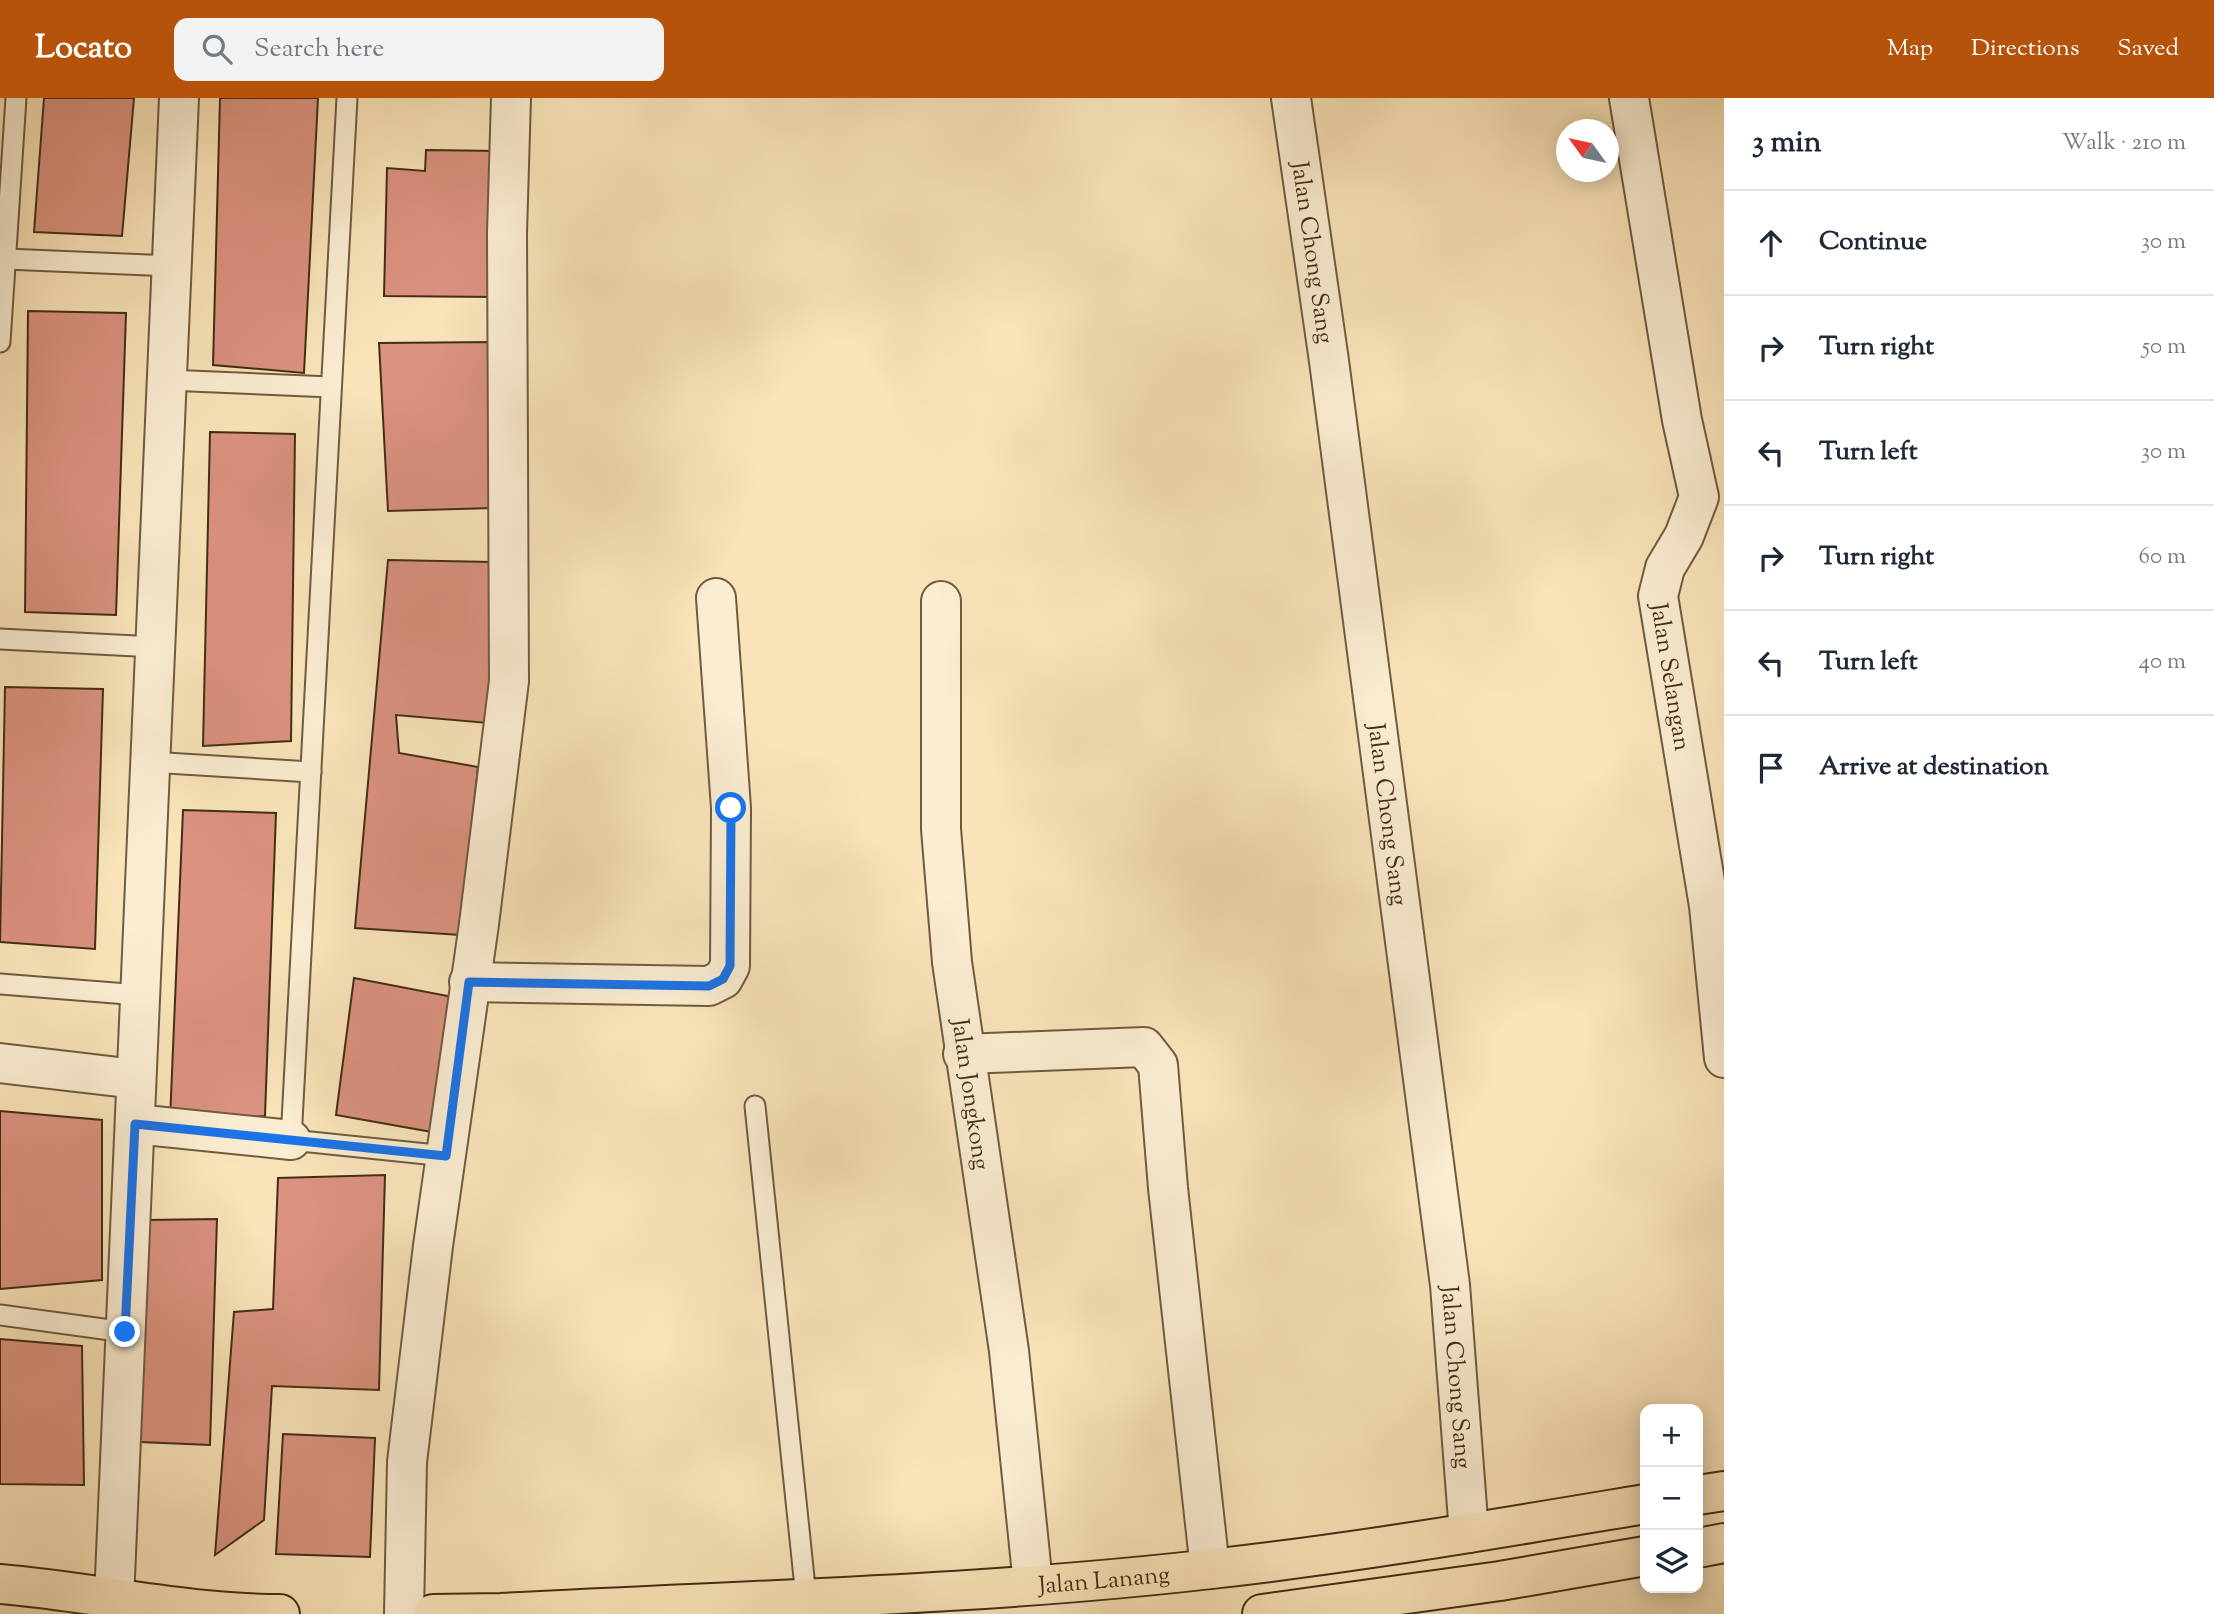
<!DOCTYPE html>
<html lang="en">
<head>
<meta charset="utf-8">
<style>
  body { margin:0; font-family:"Sorts Mill Goudy",serif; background:#f2f2f3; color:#1f2937 }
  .controls { position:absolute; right:21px; bottom:21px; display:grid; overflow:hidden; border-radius:14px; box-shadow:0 4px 18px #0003 }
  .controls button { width:63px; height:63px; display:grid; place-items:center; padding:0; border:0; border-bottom:2px solid #e0e1e3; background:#fff; color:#1f2937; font:35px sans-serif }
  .compass { position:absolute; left:1556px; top:21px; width:63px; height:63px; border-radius:50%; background:#fff; box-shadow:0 4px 18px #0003; rotate:303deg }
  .stop { position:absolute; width:21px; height:21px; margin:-16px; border:5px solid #1a73e8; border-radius:50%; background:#fff }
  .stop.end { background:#1a73e8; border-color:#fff; box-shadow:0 2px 7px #0008 }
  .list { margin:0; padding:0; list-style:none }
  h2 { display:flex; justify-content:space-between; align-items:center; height:91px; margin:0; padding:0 28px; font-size:30px }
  h2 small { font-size:23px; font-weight:400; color:#747a83 }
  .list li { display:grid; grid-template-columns:46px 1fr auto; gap:21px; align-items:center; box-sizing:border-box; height:105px; padding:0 28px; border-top:2px solid #e0e1e3 }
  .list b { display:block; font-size:26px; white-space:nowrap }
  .list em { font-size:23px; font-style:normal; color:#747a83 }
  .icon { flex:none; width:38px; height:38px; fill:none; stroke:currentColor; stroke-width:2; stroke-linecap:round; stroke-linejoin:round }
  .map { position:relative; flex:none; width:1724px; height:1516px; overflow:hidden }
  header { display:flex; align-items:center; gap:42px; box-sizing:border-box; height:98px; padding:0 35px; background:#b45309; color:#fff }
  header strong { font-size:33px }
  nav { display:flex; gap:38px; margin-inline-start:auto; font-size:24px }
  .search { width:490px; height:63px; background:#f2f2f3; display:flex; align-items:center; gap:18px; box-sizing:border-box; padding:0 24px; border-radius:14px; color:#747a83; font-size:26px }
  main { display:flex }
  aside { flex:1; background:#fff }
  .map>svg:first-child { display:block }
</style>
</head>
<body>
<header>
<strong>Locato</strong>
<div class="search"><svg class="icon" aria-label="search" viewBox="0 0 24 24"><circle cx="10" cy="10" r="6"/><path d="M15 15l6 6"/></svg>Search here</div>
<nav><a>Map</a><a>Directions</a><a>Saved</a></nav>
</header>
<main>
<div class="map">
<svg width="1724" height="1516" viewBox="0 0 1724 1516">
  <rect width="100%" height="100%" fill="#f9e4b9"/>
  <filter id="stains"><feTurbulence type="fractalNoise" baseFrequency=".00286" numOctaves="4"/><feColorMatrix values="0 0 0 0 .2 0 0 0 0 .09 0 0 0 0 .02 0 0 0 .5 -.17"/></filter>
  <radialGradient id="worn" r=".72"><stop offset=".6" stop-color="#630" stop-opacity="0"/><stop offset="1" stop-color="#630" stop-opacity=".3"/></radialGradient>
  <!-- building -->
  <g fill="#db927f" stroke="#422d17" stroke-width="2">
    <path d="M44,0H134L122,138L34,134Z"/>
    <path d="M220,0H318L304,275L213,267Z"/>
    <path d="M426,52L501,53L495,199L384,198L387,70L425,73Z"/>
    <path d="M28,213L126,215L116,517L25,514Z"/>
    <path d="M495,244L493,410L388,413L379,245Z"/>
    <path d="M210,334L295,336L291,643L203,648Z"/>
    <path d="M388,462L493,464L488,625L396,617L399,655L478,669L460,837L355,830Z"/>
    <path d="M5,589L103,591L95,851L0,844Z"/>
    <path d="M183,712L276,715L265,1018L170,1022Z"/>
    <path d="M354,880L453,899L432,1034L336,1017Z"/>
    <path d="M0,1013L102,1022V1182L0,1191Z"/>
    <path d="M385,1077L379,1292L272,1288L264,1422L215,1457L234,1214L273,1211L278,1080Z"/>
    <path d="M217,1121L210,1347L140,1344L146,1122Z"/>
    <path d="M0,1241L82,1248L84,1387L0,1386Z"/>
    <path d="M283,1336L375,1340L370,1459L276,1456Z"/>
  </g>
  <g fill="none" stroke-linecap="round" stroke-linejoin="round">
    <defs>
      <g id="service">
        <path d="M347,0L291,1042L446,1058"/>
        <path d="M6,161L172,168"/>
        <path d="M0,244L16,0"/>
        <path d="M167,282L331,289"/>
        <path d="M0,541L155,549"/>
        <path d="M150,664L311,674"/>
        <path d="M0,886L140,897"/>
        <path d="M755,1008L806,1499"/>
        <path d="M0,1217L125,1234"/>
      </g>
      <g id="minor">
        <path id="s1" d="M1291,0L1329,263L1450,1187L1469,1435"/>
        <path id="s2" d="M1629,0L1682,322L1699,399L1684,438L1665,470L1658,498L1709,808L1724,960"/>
        <path id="s3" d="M941,503V731L952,864L1009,1253L1033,1486"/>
        <path d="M469,884L709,888L723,881L730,868L731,710L716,500"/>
        <path d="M963,956L1144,949L1158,967L1168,1090L1210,1471"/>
        <path d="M0,965L136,981"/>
        <path d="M135,1026L291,1042"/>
        <path d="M114,1502L179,0"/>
        <path d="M404,1516L407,1364L433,1148L479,826L509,583L507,135L511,0"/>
      </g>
      <g id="primary">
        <path d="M1698,1397L1724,1393"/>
        <path d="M1698,1450L1724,1445"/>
        <path d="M0,1486C94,1494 185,1516 280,1516"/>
        <path id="s4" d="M433,1516L501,1515C737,1502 976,1498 1211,1471C1356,1455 1501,1430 1645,1406"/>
        <path d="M1262,1516L1500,1483L1645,1458"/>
      </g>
    </defs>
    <!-- service casing -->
    <use href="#service" stroke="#705b40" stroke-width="23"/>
    <!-- minor casing -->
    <use href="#minor" stroke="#705b40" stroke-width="42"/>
    <!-- primary casing -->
    <use href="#primary" stroke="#422d17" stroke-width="42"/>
    <!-- service -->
    <use href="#service" stroke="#fbedd2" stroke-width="19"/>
    <!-- minor -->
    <use href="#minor" stroke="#fbedd2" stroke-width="38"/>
    <!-- primary -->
    <use href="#primary" stroke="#f9e4b9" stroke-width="38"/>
  </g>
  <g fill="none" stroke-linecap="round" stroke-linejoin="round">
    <!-- route -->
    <path stroke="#1a73e8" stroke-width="9" d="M125,1234L135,1026L446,1058L469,884L709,888L723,881L730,868L731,710"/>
  </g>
  <g text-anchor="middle" stroke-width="5" stroke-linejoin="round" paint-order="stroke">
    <!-- street labels -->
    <g font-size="24" fill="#422d17" stroke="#fbedd2">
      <text dy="8" stroke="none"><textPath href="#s1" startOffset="156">Jalan Chong Sang</textPath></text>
      <text dy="8" stroke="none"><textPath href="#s2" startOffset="595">Jalan Selangan</textPath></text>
      <text dy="8" stroke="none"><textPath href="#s1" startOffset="723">Jalan Chong Sang</textPath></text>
      <text dy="8" stroke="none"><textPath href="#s3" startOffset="495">Jalan Jongkong</textPath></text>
      <text dy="8" stroke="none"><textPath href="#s1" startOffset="1290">Jalan Chong Sang</textPath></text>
      <text dy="8" stroke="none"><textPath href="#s4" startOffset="672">Jalan Lanang</textPath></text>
    </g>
  </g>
  <rect width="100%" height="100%" filter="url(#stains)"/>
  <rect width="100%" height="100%" fill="url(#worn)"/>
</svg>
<div class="controls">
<button>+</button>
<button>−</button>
<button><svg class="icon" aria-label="layers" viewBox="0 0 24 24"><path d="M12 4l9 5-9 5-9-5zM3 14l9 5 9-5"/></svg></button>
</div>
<svg class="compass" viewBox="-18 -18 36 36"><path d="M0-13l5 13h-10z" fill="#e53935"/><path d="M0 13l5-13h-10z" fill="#747a83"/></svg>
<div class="stop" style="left:731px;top:710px"></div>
<div class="stop end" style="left:125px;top:1234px"></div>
</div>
<aside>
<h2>3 min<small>Walk · 210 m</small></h2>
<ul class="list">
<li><svg class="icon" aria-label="ahead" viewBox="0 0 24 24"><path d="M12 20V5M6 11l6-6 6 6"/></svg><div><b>Continue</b></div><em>30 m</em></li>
<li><svg class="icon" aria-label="right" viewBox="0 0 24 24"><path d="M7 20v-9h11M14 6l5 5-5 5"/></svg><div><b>Turn right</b></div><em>50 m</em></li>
<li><svg class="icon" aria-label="left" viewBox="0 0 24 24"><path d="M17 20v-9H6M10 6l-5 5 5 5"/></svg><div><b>Turn left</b></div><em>30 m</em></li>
<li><svg class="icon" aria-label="right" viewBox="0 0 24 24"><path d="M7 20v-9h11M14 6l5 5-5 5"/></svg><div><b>Turn right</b></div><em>60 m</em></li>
<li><svg class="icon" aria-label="left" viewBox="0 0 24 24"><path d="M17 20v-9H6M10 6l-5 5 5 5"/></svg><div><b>Turn left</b></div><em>40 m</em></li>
<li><svg class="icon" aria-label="arrive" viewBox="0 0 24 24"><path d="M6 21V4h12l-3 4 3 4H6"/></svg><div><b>Arrive at destination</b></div></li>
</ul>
</aside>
</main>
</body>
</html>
